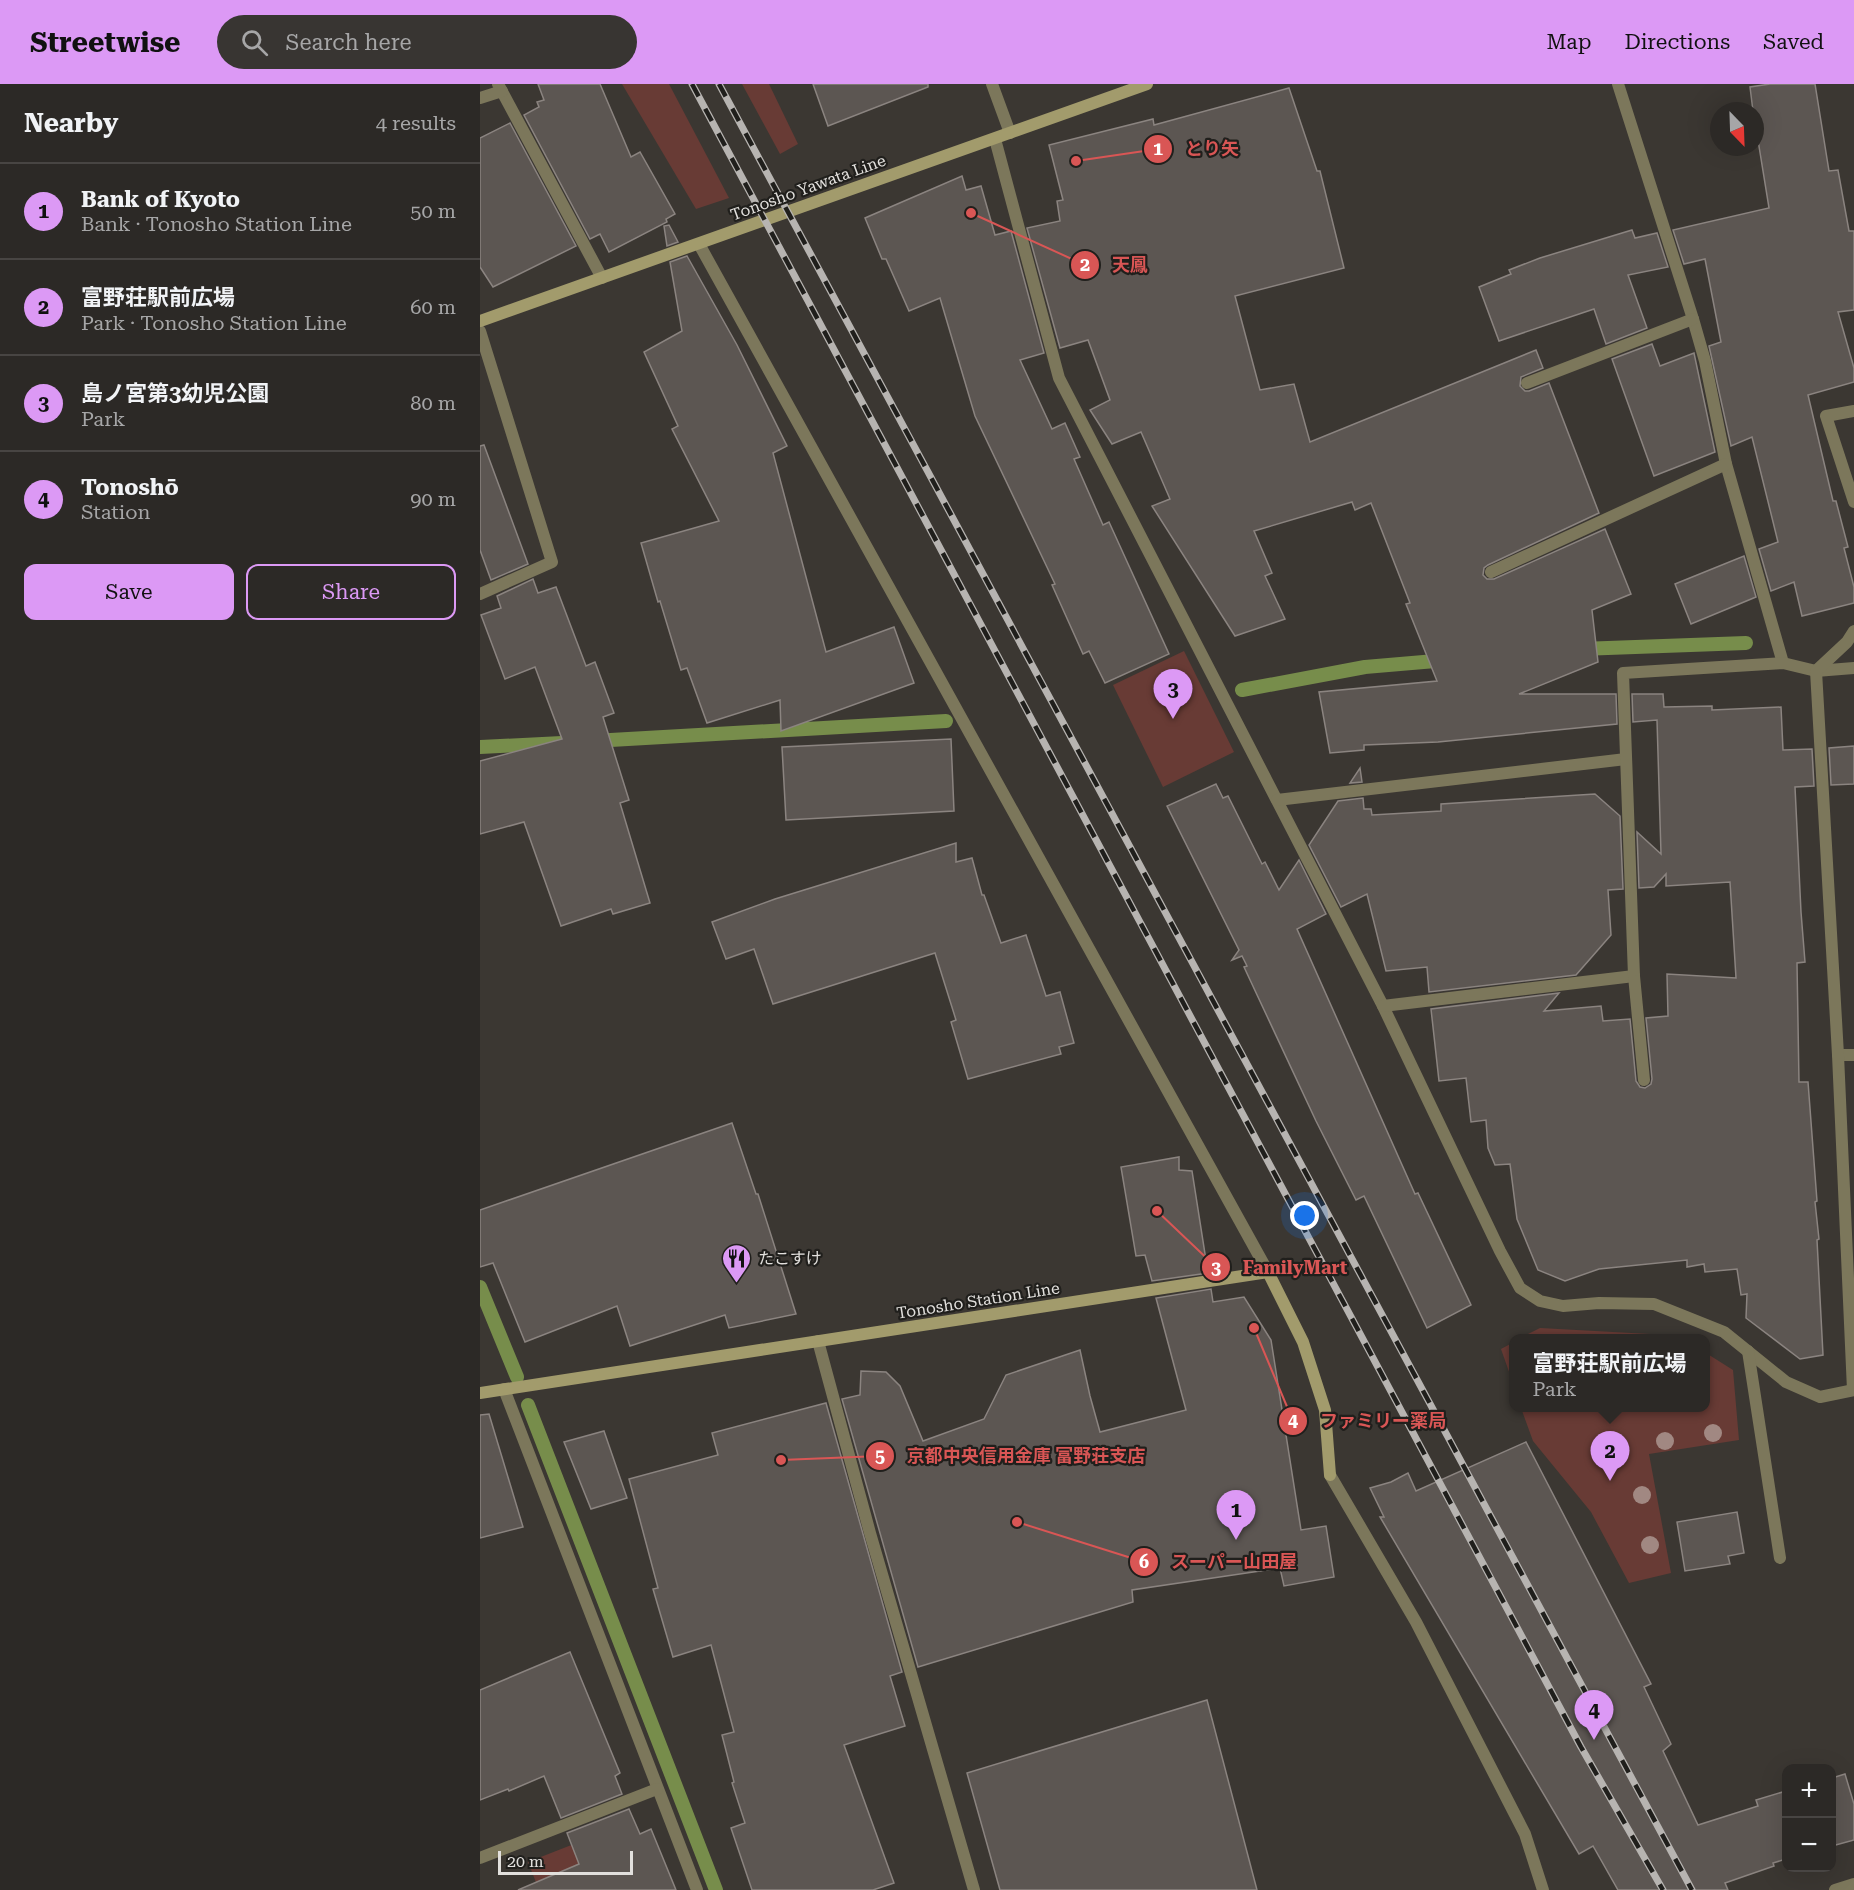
<!DOCTYPE html>
<html lang="en">
<head>
<meta charset="utf-8">
<style>
  body { margin:0; font-family:"Roboto Serif","Noto Sans JP",serif; background:#383532; color:#f1f3f6 }
  .controls { position:absolute; right:18px; bottom:18px; display:grid; overflow:hidden; border-radius:12px; box-shadow:0 6px 24px #0002 }
  .controls button { width:54px; height:54px; display:grid; place-items:center; padding:0; border:0; border-bottom:2px solid #484543; background:#2c2926; color:#f1f3f6; font:30px sans-serif }
  .compass { position:absolute; left:1230px; top:18px; width:54px; height:54px; border-radius:50%; background:#2c2926; box-shadow:0 6px 24px #0002; rotate:157deg }
  .scale { position:absolute; left:18px; bottom:15px; width:135px; box-sizing:border-box; padding-left:6px; border:3px solid #e2e0dd; border-top:0; font-size:16px; line-height:21px; white-space:nowrap; color:#e2e0dd; -webkit-text-stroke:4px #201f1c; paint-order:stroke }
  .you { position:absolute; left:825px; top:1132px; width:21px; height:21px; margin:-15px; border:4px solid #fff; border-radius:50%; background:#1a73e8; box-shadow:0 0 0 9px #1a73e833 }
  .badge { display:grid; place-items:center; width:39px; height:39px; border-radius:50%; background:#dc99f5; color:#111; font-size:20px; font-weight:700 }
  .pin { position:absolute; translate:-50% -50px; filter:drop-shadow(0 2px 3px #0008) }
  .pin::after { content:''; position:absolute; top:32px; width:21px; height:18px; background:inherit; clip-path:polygon(0 0,100% 0,50% 100%) }
  .popup { position:absolute; left:1029px; top:1250px; width:201px; height:78px; box-sizing:border-box; display:grid; place-content:center; border-radius:12px; background:#2c2926; filter:drop-shadow(0 2px 4px #0005); font-size:20px; white-space:nowrap; color:#a6a6a7 }
  .popup b { font-size:22px; color:#f1f3f6 }
  .popup::after { content:''; position:absolute; left:50%; top:100%; margin-left:-12px; border:12px solid transparent; border-top-color:#2c2926 }
  .list { margin:0; padding:0; list-style:none }
  h2 { display:flex; justify-content:space-between; align-items:center; height:78px; margin:0; padding:0 24px; font-size:26px }
  h2 small { font-size:20px; font-weight:400; color:#a6a6a7 }
  .list li { display:grid; grid-template-columns:39px 1fr auto; gap:18px; align-items:center; box-sizing:border-box; height:96px; padding:0 24px; border-top:2px solid #484543 }
  .list b { display:block; font-size:22px; white-space:nowrap }
  .list p { margin:0; font-size:20px; white-space:nowrap; color:#a6a6a7 }
  .list em { font-size:20px; font-style:normal; color:#a6a6a7 }
  .actions { display:flex; gap:12px; padding:18px 24px }
  .actions a { flex:1; padding:14px 0; border:2px solid #dc99f5; border-radius:12px; text-align:center; font-size:21px; color:#dc99f5 }
  .actions .main { background:#dc99f5; color:#111 }
  .icon { flex:none; width:33px; height:33px; fill:none; stroke:currentColor; stroke-width:2; stroke-linecap:round; stroke-linejoin:round }
  .map { position:relative; flex:none; width:1374px; height:1806px; overflow:hidden }
  header { display:flex; align-items:center; gap:36px; box-sizing:border-box; height:84px; padding:0 30px; background:#dc99f5; color:#111 }
  header strong { font-size:28px }
  nav { display:flex; gap:33px; margin-inline-start:auto; font-size:21px }
  .search { width:420px; height:54px; background:#383532; display:flex; align-items:center; gap:15px; box-sizing:border-box; padding:0 21px; border-radius:33px; color:#a6a6a7; font-size:22px }
  main { display:flex }
  aside { flex:1; background:#2c2926 }
  .map>svg:first-child { display:block }
</style>
</head>
<body>
<header>
<strong>Streetwise</strong>
<div class="search"><svg class="icon" aria-label="search" viewBox="0 0 24 24"><circle cx="10" cy="10" r="6"/><path d="M15 15l6 6"/></svg>Search here</div>
<nav><a>Map</a><a>Directions</a><a>Saved</a></nav>
</header>
<main>
<aside>
<h2>Nearby<small>4 results</small></h2>
<ul class="list">
<li><span class="badge">1</span><div><b>Bank of Kyoto</b><p>Bank · Tonosho Station Line</p></div><em>50 m</em></li>
<li><span class="badge">2</span><div><b>富野荘駅前広場</b><p>Park · Tonosho Station Line</p></div><em>60 m</em></li>
<li><span class="badge">3</span><div><b>島ノ宮第3幼児公園</b><p>Park</p></div><em>80 m</em></li>
<li><span class="badge">4</span><div><b>Tonoshō</b><p>Station</p></div><em>90 m</em></li>
</ul>
<div class="actions"><a class="main">Save</a><a>Share</a></div>
</aside>
<div class="map">
<svg width="1374" height="1806" viewBox="0 0 1374 1806">
  <rect width="100%" height="100%" fill="#3b3732"/>
  <!-- green -->
  <g fill="#683b35">
    <path d="M142,0H189L249,114L216,125Z"/>
    <path d="M262,0H289L318,60L300,70Z"/>
    <path d="M704,567L754,668L683,703L633,601Z"/>
    <path d="M1060,1244L1170,1250L1187,1254H1040Z"/>
    <path d="M1034,1258V1302L1021,1265Z"/>
    <path d="M1226,1269L1253,1286L1259,1356L1169,1370L1191,1489L1149,1499L1111,1428L1053,1357L1041,1324H1226Z"/>
    <path d="M99,1758L118,1806H59L48,1778Z"/>
  </g>
  <g fill="none" stroke-linecap="round" stroke-linejoin="round">
    <!-- stream -->
    <g stroke="#778d4b" stroke-width="14">
      <path d="M1100,565L1266,559"/>
      <path d="M762,606L885,583L967,576"/>
      <path d="M113,657L466,637"/>
      <path d="M0,663L82,659"/>
      <path d="M0,1203L37,1293"/>
      <path d="M48,1321L236,1806"/>
    </g>
  </g>
  <!-- building -->
  <g fill="#5c5652" stroke="#8b8480" stroke-width="1.5">
    <path d="M58,0H120L151,73L160,68L195,130L186,135L187,138L129,168L120,150L110,155L44,31L59,23L57,18L64,16Z"/>
    <path d="M333,0H448V3L348,42Z"/>
    <path d="M1290,0H1335L1349,87L1358,86L1369,147H1374V226L1358,228L1374,284V298L1328,311L1353,417H1356L1368,463L1364,464L1374,503V519L1322,532L1314,498L1291,507L1279,465L1298,458L1272,353L1251,362L1229,262L1241,258L1225,175L1204,180L1193,146L1289,124L1277,50L1275,27H1273L1270,3Z"/>
    <path d="M809,4L837,87H840L864,184L755,212L780,306L814,300L830,358L1056,266L1063,284L1041,293L1040,302L1045,307H1049L1069,299L1119,429L1008,481L1004,484L1003,491L1007,495H1014L1125,445L1151,510L1112,526L1118,578L1039,610H1136L1137,640L958,658L884,661V666L850,669L839,608L957,597L926,520L930,519L891,419L875,426L872,418L774,447L792,489L785,492L805,535L755,552L672,422L690,415L661,348L632,360L610,326L630,316L608,256L580,264L547,144L580,137L577,117L583,116L569,61L673,35L674,41Z"/>
    <path d="M30,39L96,162L13,203L0,183V54Z"/>
    <path d="M482,92L486,106L501,102L515,151L531,147L564,269L540,276L572,345L585,339L600,373L594,375L623,441L629,438L689,570L625,599L609,567L603,570L572,501L575,500L495,332L460,214L429,227L406,175H402L385,134Z"/>
    <path d="M189,141L198,158L187,162L184,142Z"/>
    <path d="M1152,146L1155,154L1177,149L1188,183L1148,191L1167,244L1126,260L1114,225L1019,257L999,203L1031,190L1029,186L1060,174Z"/>
    <path d="M207,172L257,261L307,362L293,369L346,568L414,543L434,599L301,647L300,616L227,639L207,584L201,586L180,517L178,518L161,459L239,437L192,345L198,342L164,268L202,247L190,178Z"/>
    <path d="M1172,260L1180,282L1214,269L1235,368L1174,392L1132,275Z"/>
    <path d="M4,361L48,480L11,496L0,466V362Z"/>
    <path d="M1264,472L1276,513L1211,540L1195,500Z"/>
    <path d="M53,495L58,509L76,503L106,582L115,578L134,629L123,633L149,716L140,719L170,819L133,830L131,825L81,842L44,738L0,750V677L82,655L55,583L25,595L1,531L21,524L17,512Z"/>
    <path d="M1152,610H1183L1184,623L1232,622V626L1301,623L1303,666L1332,665L1334,702L1315,703L1321,828L1325,878L1317,879L1319,998H1328L1337,1117L1335,1118L1339,1155L1337,1156L1343,1271L1320,1275L1266,1234L1267,1210L1261,1211L1257,1185L1225,1188L1224,1180L1207,1183V1176L1119,1185L1085,1197L1058,1186L1037,1135L1030,1080L1015,1081L1008,1064L1006,1036L991,1038L986,994L959,997L951,925L1079,909L1064,927L1121,922L1123,937L1150,935L1156,997L1160,1003L1165,1004L1171,1000L1172,995L1166,934L1188,932L1187,890L1256,894L1250,798L1186,802V790L1174,803L1159,804L1157,748L1181,770L1177,636L1153,638Z"/>
    <path d="M471,655L474,727L306,736L302,663Z"/>
    <path d="M1374,662V700L1351,701L1349,664Z"/>
    <path d="M880,684L882,698L870,699Z"/>
    <path d="M736,700L743,714L748,712L782,780L785,778L799,806L819,776L846,830L817,845L935,1110L938,1109L991,1221L947,1244L884,1112L876,1116L836,1037L764,883L767,882L762,872L752,876L759,866L687,722Z"/>
    <path d="M1115,710L1140,732L1143,805L1128,806L1131,851L1096,891L949,908L947,883L906,887L887,810L861,823L829,761L858,717L883,714L884,725H891L892,731L961,727V720Z"/>
    <path d="M476,759V778L492,774L502,811H504L521,859L546,851L566,912L580,908L594,959L579,963L581,970L488,995L471,938L476,936L455,869L293,920L274,865L246,875L232,838L295,815Z"/>
    <path d="M252,1039L276,1110H278L316,1230L249,1244L245,1231L150,1262L137,1222L45,1258L13,1179L0,1183V1126Z"/>
    <path d="M699,1073V1086L712,1087L728,1189L672,1197L665,1171L656,1172L641,1083Z"/>
    <path d="M731,1205L733,1218L764,1213L791,1256L821,1446L846,1442L854,1493L804,1502L800,1484L652,1506L653,1518L438,1583L362,1315L380,1311L381,1287L406,1288L420,1302L443,1357L504,1335L526,1291L600,1266L610,1312L620,1348L706,1326L676,1214Z"/>
    <path d="M346,1319L422,1588L410,1592L425,1642L364,1661L414,1799L393,1806H272L251,1744L265,1739L252,1699L254,1698L242,1651L254,1648L231,1561L193,1573L173,1505L178,1504L149,1395L238,1371L232,1349Z"/>
    <path d="M9,1330L43,1443L0,1454V1331Z"/>
    <path d="M124,1347L147,1414L111,1425L84,1358Z"/>
    <path d="M1046,1358L1171,1600L1164,1603L1191,1660L1183,1667L1218,1741L1278,1722L1276,1716L1306,1707V1775L1293,1779L1294,1782L1245,1799L1248,1806H1138L1113,1762L1099,1770L900,1433H904L890,1404L911,1398L928,1389L936,1407Z"/>
    <path d="M1257,1428L1264,1469L1248,1472L1250,1480L1205,1487L1197,1438Z"/>
    <path d="M90,1568L140,1689L135,1692L142,1710L81,1734L64,1692L29,1707L28,1705L0,1716V1606Z"/>
    <path d="M727,1616L777,1806H520L487,1689Z"/>
    <path d="M1365,1690L1374,1720V1756L1352,1762V1694Z"/>
    <path d="M149,1725L160,1750L171,1745L196,1806H38L99,1780L87,1749Z"/>
  </g>
  <g fill="none" stroke-linecap="round" stroke-linejoin="round">
    <!-- minor -->
    <g stroke="#7c775b" stroke-width="12">
      <path d="M18,0L122,194"/>
      <path d="M512,0L530,49"/>
      <path d="M1138,0L1213,235L1225,277L1246,380L1303,579"/>
      <path d="M0,14L22,7"/>
      <path d="M515,55L579,294L903,922L1020,1167L1040,1204L1060,1217L1083,1222L1119,1219L1174,1220L1244,1248L1306,1298L1340,1313L1374,1306"/>
      <path d="M219,160L788,1188"/>
      <path d="M0,247L72,478L0,510"/>
      <path d="M1047,299L1213,235"/>
      <path d="M1374,327L1346,332L1374,418"/>
      <path d="M1011,488L1246,380"/>
      <path d="M797,716L1146,675"/>
      <path d="M903,922L1154,892"/>
      <path d="M1358,971H1374"/>
      <path d="M1164,996L1154,892L1143,589L1303,579L1336,587L1374,584"/>
      <path d="M338,1257L390,1449L494,1806"/>
      <path d="M1268,1267L1300,1474"/>
      <path d="M24,1305L217,1806"/>
      <path d="M1373,1306L1358,971L1336,587L1367,558L1374,547"/>
      <path d="M850,1391L936,1538L1045,1750L1063,1806"/>
      <path d="M0,1774L177,1705"/>
      <path d="M1355,1806L1374,1800"/>
    </g>
    <!-- secondary -->
    <g stroke="#a29b6c" stroke-width="12">
      <path d="M0,237L667,0"/>
      <path d="M0,1309L788,1188L823,1258L845,1326L850,1391"/>
    </g>
    <defs>
      <g id="rail">
        <path d="M212,0L1101,1663L1183,1806"/>
        <path d="M239,0L1212,1806"/>
      </g>
    </defs>
    <!-- rail casing -->
    <use href="#rail" stroke="#b7b4b1" stroke-width="7"/>
    <!-- rail -->
    <use href="#rail" stroke="#201f1c" stroke-width="4.5" stroke-dasharray="14" stroke-linecap="butt"/>
  </g>
  <!-- trees -->
  <g fill="#a18882">
    <circle cx="1233" cy="1349" r="9"/>
    <circle cx="1185" cy="1357" r="9"/>
    <circle cx="1162" cy="1411" r="9"/>
    <circle cx="1170" cy="1461" r="9"/>
  </g>
  <!-- icons -->
  <defs>
    <symbol id="restaurant-pin" viewBox="-11 -11 22 30"><path d="M0 17L-7.5 6A9.5 9.5 0 1 1 7.5 6Z" fill="#dc99f5" stroke="#201f1c"/><path d="M-5-6h1v4h1v-4h1v4h1v-4h1v5L-1.5 .5V6h-2V.5L-5-1ZM5-6V6H3V1.5H1.5Q1.5-4 5-6Z" fill="#111"/></symbol>
  </defs>
  <g fill-rule="evenodd">
    <use href="#restaurant-pin" x="240" y="1158" width="33" height="45"/>
  </g>
  <g text-anchor="middle" stroke-width="4.5" stroke-linejoin="round" paint-order="stroke">
    <!-- street labels -->
    <g font-size="16" fill="#e2e0dd" stroke="#201f1c">
      <text transform="translate(328 103) rotate(-20)" y="6">Tonosho Yawata Line</text>
      <text transform="translate(498 1216) rotate(-9)" y="6">Tonosho Station Line</text>
    </g>
    <!-- poi labels -->
    <g font-size="16" fill="#e2e0dd" stroke="#201f1c" text-anchor="start">
      <text x="278" y="1180">たこすけ</text>
    </g>
  </g>
  <!-- callouts -->
  <path fill="none" stroke="#d95655" stroke-width="2" d="M596 77L678 65M491 129L605 181M677 1127L736 1183M774 1244L813 1337M301 1376L400 1372M537 1438L664 1478"/>
  <g fill="#d95655" stroke="#201f1c" stroke-width="2">
    <circle cx="596" cy="77" r="6"/>
    <circle cx="491" cy="129" r="6"/>
    <circle cx="677" cy="1127" r="6"/>
    <circle cx="774" cy="1244" r="6"/>
    <circle cx="301" cy="1376" r="6"/>
    <circle cx="537" cy="1438" r="6"/>
    <circle cx="678" cy="65" r="15"/>
    <circle cx="605" cy="181" r="15"/>
    <circle cx="736" cy="1183" r="15"/>
    <circle cx="813" cy="1337" r="15"/>
    <circle cx="400" cy="1372" r="15"/>
    <circle cx="664" cy="1478" r="15"/>
  </g>
  <g font-size="18" text-anchor="middle" font-weight="bold" fill="#fff">
    <text x="678" y="71">1</text>
    <text x="605" y="187">2</text>
    <text x="736" y="1190">3</text>
    <text x="813" y="1343">4</text>
    <text x="400" y="1378">5</text>
    <text x="664" y="1484">6</text>
  </g>
  <g font-size="18" text-anchor="middle" font-weight="bold" fill="#d95655" stroke="#201f1c" stroke-width="4.5" stroke-linejoin="round" paint-order="stroke">
    <text x="732" y="71">とり矢</text>
    <text x="650" y="187">天鳳</text>
    <text x="815" y="1190">FamilyMart</text>
    <text x="903" y="1343">ファミリー薬局</text>
    <text x="546" y="1378">京都中央信用金庫 富野荘支店</text>
    <text x="754" y="1484">スーパー山田屋</text>
  </g>
</svg>
<div class="controls">
<button>+</button>
<button>−</button>
</div>
<svg class="compass" viewBox="-18 -18 36 36"><path d="M0-13l5 13h-10z" fill="#e53935"/><path d="M0 13l5-13h-10z" fill="#a6a6a7"/></svg>
<div class="scale">20 m</div>
<div class="you"></div>
<div class="pin badge" style="left:756px;top:1456px">1</div>
<div class="pin badge" style="left:1130px;top:1397px">2</div>
<div class="popup"><b>富野荘駅前広場</b>Park</div>
<div class="pin badge" style="left:693px;top:635px">3</div>
<div class="pin badge" style="left:1114px;top:1656px">4</div>
</div>
</main>
</body>
</html>
